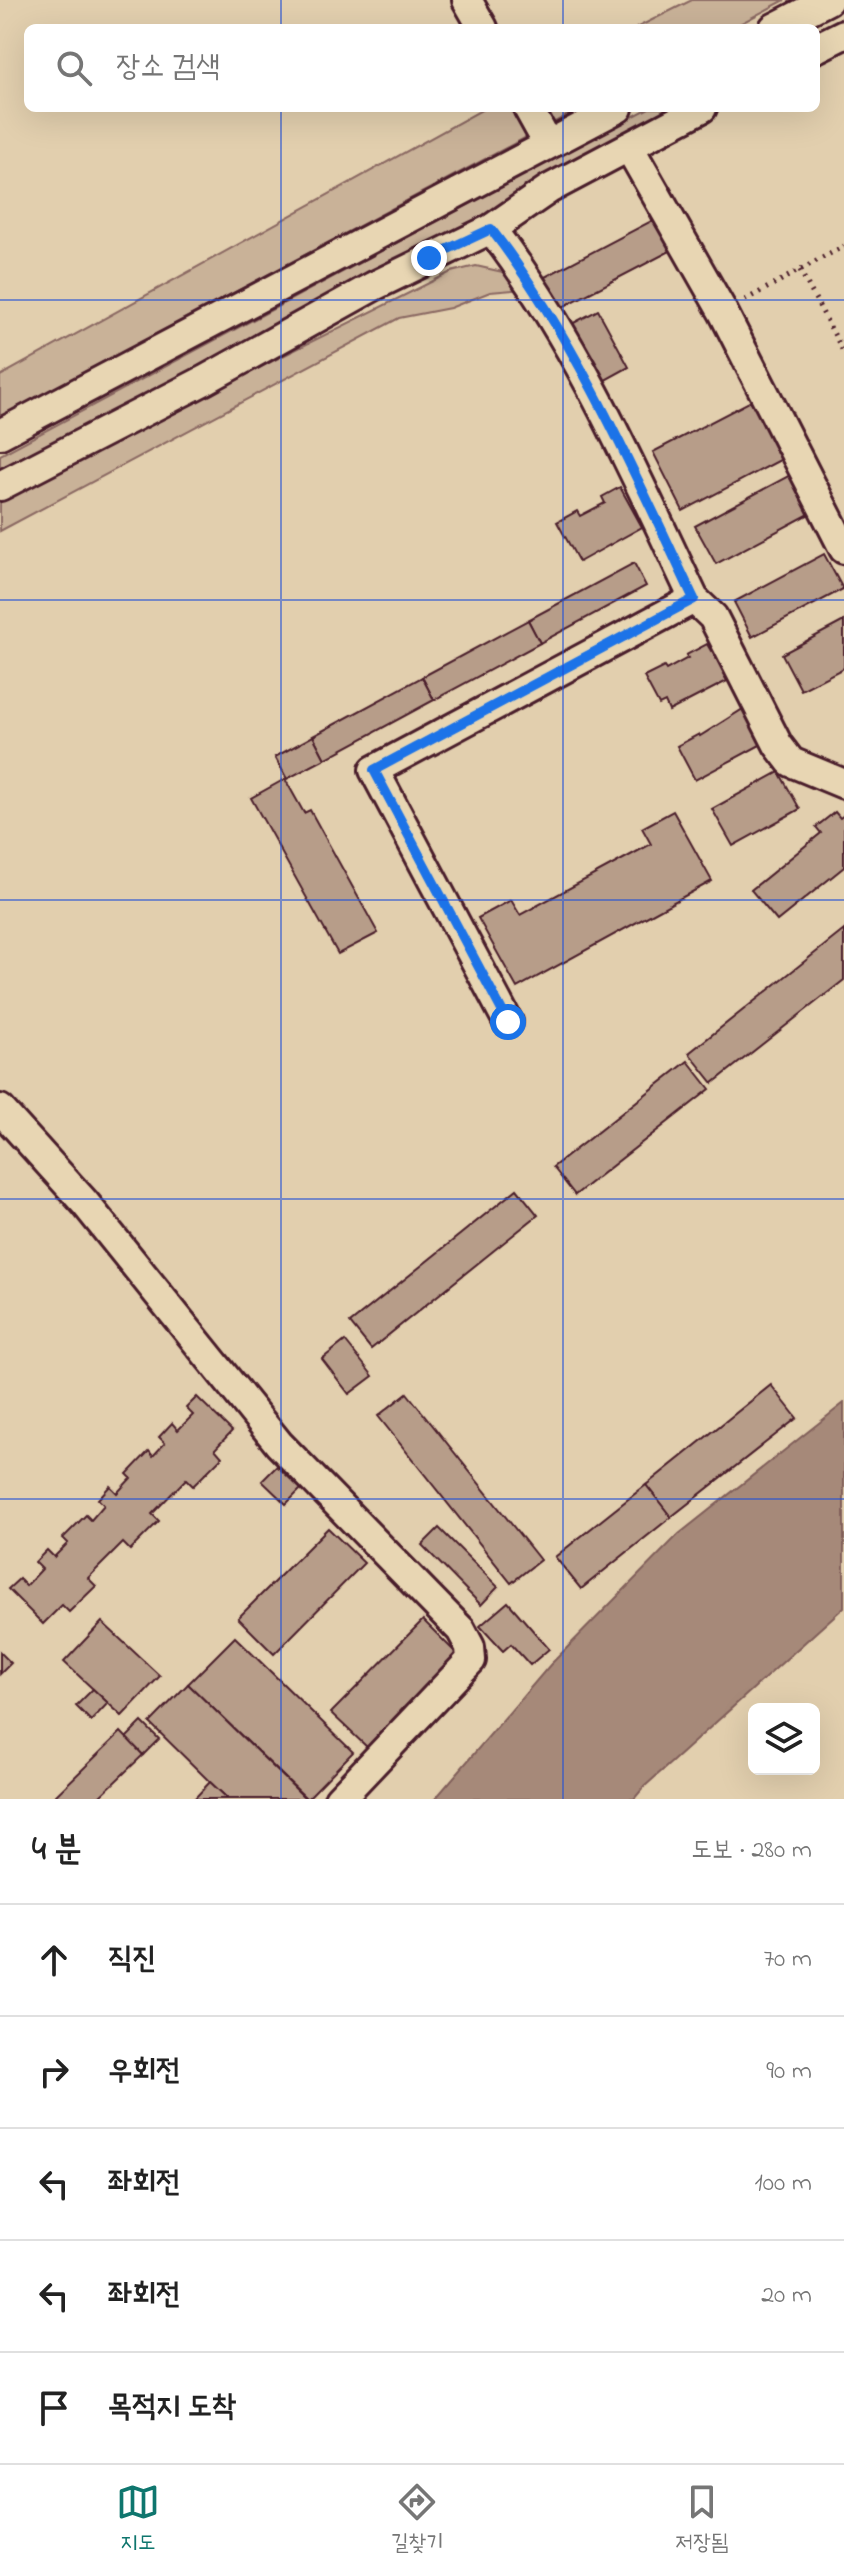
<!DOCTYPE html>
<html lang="ko">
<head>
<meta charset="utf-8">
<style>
  body { margin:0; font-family:"Indie Flower","Poor Story",sans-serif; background:#f6f6f6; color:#222 }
  .controls { position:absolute; right:24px; bottom:24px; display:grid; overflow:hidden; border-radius:12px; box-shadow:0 8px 32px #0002 }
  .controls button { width:72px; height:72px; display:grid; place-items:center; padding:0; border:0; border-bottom:2px solid #e0e0e0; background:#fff; color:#222; font:40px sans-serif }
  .stop { position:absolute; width:24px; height:24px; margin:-18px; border:6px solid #1a73e8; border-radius:50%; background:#fff }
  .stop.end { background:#1a73e8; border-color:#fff; box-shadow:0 2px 8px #0008 }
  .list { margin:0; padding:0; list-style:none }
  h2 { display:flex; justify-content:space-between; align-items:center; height:104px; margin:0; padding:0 32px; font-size:34px }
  h2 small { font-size:26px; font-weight:400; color:#767676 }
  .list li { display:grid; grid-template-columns:52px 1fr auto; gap:24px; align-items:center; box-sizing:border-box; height:112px; padding:0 32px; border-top:2px solid #e0e0e0 }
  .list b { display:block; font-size:30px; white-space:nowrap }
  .list em { font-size:26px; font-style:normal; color:#767676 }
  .icon { flex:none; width:44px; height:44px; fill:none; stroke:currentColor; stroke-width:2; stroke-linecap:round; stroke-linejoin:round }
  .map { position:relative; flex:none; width:844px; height:1799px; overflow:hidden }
  .search { position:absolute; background:#fff; box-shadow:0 8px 32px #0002; left:24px; right:24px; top:24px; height:88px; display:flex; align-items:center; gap:20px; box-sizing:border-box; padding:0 28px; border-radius:12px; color:#767676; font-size:30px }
  .sheet { height:664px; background:#fff }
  nav { display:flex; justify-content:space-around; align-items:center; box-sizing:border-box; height:112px; border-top:2px solid #e0e0e0; background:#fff; font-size:22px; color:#767676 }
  nav a { display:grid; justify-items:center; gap:4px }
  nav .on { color:#0f766e }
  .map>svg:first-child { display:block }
</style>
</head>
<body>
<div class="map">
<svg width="844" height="1799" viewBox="0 0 844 1799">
  <rect width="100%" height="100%" fill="#e2cfae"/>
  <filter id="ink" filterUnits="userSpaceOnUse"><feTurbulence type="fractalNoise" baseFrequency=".0125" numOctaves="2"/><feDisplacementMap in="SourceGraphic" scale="16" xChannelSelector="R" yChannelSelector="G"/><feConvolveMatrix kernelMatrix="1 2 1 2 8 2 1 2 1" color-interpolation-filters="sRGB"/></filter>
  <g filter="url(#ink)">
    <!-- green -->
    <g fill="#c9b298" stroke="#8a6862" stroke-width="2">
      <path d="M692,0H785L732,28H636Z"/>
      <path d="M485,108H581L0,417V376Z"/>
      <path d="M649,108H698L0,478V455Z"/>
      <path d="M476,266L507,273L524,289L490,292L450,308L399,318L0,531V497L451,272Z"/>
    </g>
    <!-- water -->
    <path fill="#a68979" stroke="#815f5a" stroke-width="2" d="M844,1403V1607L644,1787L634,1799H435L550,1665L679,1534Z"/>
    <!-- building -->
    <g fill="#b79d89" stroke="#4a1f2b" stroke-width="2">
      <path d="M657,218L674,249L559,309L543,278Z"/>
      <path d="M598,310L629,367L600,383L568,326Z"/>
      <path d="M751,401L782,459L683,511L653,452Z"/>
      <path d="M794,473L815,511L716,564L695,526Z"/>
      <path d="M620,487L642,527L579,562L557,522L577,511L580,516L605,503L602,497Z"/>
      <path d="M824,554L843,589L752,637L734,602Z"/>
      <path d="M634,563L646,586L540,643L528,620Z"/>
      <path d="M528,620L540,643L434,700L422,677Z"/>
      <path d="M844,621V668L801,690L782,654Z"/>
      <path d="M707,644L711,651L720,646L732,669L723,674L727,681L669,711L665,702L659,705L644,677L664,667L666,670L688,658L686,655Z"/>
      <path d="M422,677L434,700L325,759L313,736Z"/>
      <path d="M743,709L762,744L695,780L677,746L699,734L700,736Z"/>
      <path d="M313,736L325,759L287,779L275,757Z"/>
      <path d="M779,772L800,809L733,846L712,809Z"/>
      <path d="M285,779L304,813L310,810L378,933L338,954L251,798Z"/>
      <path d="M673,811L712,881L517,988L478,918L511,900L520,915L651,844L642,828Z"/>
      <path d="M835,812L840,818L844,815V867L777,921L751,890L821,833L816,827Z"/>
      <path d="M844,930V980L713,1083L689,1053Z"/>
      <path d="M688,1061L710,1089L575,1195L553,1167Z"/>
      <path d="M517,1189L538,1215L371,1349L350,1323Z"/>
      <path d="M345,1341L373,1376L349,1394L322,1359Z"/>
      <path d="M771,1385L797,1418L671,1517L646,1485Z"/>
      <path d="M407,1393L540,1560L511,1583L378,1416Z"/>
      <path d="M197,1397L232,1431L215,1449L222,1457L193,1486L186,1479L152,1514L159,1521L130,1550L123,1543L88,1578L96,1586L69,1612L62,1605L43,1624L8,1589L19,1579L26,1586L42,1569L35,1562L47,1550L54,1557L68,1543L63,1538L86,1515L91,1520L104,1505L98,1499L110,1486L117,1493L131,1478L127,1474L149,1451L153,1456L165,1443L159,1437L172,1423L178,1430L193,1415L186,1408Z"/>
      <path d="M277,1466L301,1489L286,1504L262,1481Z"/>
      <path d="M646,1485L671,1517L581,1589L555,1557Z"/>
      <path d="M328,1528L364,1563L274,1654L238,1618Z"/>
      <path d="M439,1528L498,1587L481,1605L422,1545Z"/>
      <path d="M508,1602L549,1649L530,1665L511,1644L503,1651L480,1626Z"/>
      <path d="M423,1620L459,1656L368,1748L331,1713Z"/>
      <path d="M102,1622L160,1676L122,1716L64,1662Z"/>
      <path d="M235,1637L353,1752L307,1799L188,1684Z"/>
      <path d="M0,1652L11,1663L0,1674Z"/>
      <path d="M188,1684L306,1799H228L210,1782L150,1723Z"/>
      <path d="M93,1689L108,1703L91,1721L76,1706Z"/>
      <path d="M142,1722L159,1739L143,1755L126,1738Z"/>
      <path d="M121,1732L143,1755L97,1799H52Z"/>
      <path d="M210,1782L228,1799H194Z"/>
    </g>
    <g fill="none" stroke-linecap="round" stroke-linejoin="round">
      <defs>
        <g id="minor">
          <path d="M467,0L483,28"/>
          <path d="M774,28L828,0"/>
          <path d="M816,48L844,34"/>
          <path d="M528,108L548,144"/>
          <path d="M629,147L723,312L844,549"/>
          <path d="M491,229C576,339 635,474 694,599L713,617L778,745L791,762L844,784"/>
          <path d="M0,434L618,108"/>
          <path d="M0,486L205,380L374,286L491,229L549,189L702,108"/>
          <path d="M508,1022L374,770L694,599"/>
          <path d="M0,1109L85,1203L279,1444L461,1630L470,1647L471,1660L339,1799"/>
        </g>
      </defs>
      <!-- minor casing -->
      <use href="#minor" stroke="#4a1f2b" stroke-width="34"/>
      <!-- path -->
      <g stroke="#4a1f2b" stroke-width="5" stroke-dasharray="2 6" stroke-linecap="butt">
        <path d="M800,270L844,353"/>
        <path d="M745,300L844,246"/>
      </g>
      <!-- minor -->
      <use href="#minor" stroke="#e8d6b3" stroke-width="28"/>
    </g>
  </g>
  <g fill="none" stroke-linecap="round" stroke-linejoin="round" filter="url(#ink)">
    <!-- route -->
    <path stroke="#1a73e8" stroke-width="10" d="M429,258L491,229C576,339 635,474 694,599L374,770L508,1022"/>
  </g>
  <!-- grid -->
  <path fill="none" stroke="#1d4ed8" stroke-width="2" stroke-opacity="0.55" d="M281,0V28M563,0V28M281,108V1799M563,108V1799M0,300H844M0,600H844M0,900H844M0,1199H844M0,1499H844"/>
</svg>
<div class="controls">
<button><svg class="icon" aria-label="layers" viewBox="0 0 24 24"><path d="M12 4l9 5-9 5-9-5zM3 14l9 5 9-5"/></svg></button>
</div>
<div class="stop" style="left:508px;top:1022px"></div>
<div class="stop end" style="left:429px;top:258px"></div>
<div class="search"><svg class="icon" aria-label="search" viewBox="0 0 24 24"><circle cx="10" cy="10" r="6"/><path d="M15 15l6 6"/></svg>장소 검색</div>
</div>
<section class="sheet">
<h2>4 분<small>도보 · 280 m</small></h2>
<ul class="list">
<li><svg class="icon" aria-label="ahead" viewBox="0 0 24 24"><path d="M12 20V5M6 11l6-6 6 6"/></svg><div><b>직진</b></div><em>70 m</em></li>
<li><svg class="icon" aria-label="right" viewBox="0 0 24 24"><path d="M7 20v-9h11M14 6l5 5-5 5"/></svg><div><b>우회전</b></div><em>90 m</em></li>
<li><svg class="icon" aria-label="left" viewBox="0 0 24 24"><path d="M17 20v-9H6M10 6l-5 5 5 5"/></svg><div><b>좌회전</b></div><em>100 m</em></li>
<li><svg class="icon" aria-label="left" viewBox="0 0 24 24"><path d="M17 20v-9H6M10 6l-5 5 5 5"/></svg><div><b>좌회전</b></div><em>20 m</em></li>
<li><svg class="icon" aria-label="arrive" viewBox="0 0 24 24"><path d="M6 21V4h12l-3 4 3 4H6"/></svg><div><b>목적지 도착</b></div></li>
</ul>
</section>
<nav>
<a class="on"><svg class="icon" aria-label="map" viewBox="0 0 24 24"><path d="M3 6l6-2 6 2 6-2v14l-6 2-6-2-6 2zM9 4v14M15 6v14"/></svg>지도</a>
<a><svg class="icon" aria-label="directions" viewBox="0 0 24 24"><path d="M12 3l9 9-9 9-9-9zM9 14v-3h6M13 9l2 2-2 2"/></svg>길찾기</a>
<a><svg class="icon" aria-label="saved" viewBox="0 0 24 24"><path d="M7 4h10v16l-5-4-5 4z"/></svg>저장됨</a>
</nav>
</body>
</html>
